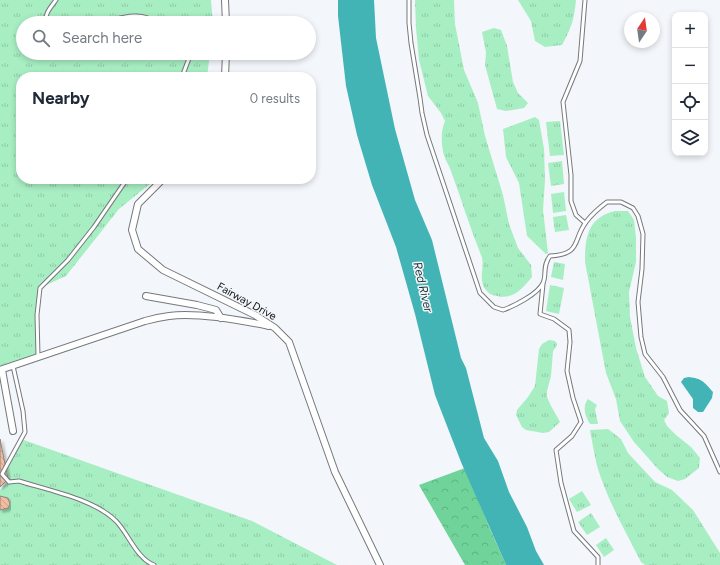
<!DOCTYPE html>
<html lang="en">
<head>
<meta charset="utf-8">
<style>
  body { margin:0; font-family:Figtree,sans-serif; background:#f2f2f3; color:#1f2937 }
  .controls { position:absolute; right:12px; top:12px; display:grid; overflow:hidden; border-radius:8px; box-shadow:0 2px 6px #0003 }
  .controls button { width:36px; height:36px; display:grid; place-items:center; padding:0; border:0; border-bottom:1px solid #e0e1e3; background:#fff; color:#1f2937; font:20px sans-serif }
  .compass { position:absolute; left:624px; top:12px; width:36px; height:36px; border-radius:50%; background:#fff; box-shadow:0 2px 6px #0003; rotate:13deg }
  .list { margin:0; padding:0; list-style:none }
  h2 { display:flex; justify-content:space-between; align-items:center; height:52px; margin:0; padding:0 16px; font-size:17px }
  h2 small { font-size:13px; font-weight:400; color:#747a83 }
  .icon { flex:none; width:22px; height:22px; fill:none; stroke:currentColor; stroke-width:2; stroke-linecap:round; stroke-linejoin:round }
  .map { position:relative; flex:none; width:720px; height:565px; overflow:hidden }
  .search { position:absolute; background:#fff; box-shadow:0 2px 6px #0003; left:16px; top:16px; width:300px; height:44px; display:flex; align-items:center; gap:10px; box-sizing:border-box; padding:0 14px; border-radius:22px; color:#747a83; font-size:15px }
  .panel { position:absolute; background:#fff; box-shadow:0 2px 6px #0003; left:16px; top:72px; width:300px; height:112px; border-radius:16px }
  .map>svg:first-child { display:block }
</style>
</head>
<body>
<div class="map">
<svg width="720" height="565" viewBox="0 0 720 565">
  <defs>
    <pattern id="grass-tufts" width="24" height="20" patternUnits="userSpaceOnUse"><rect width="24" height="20" fill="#a8eec3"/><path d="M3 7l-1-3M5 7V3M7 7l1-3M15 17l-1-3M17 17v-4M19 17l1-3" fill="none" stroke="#90cba7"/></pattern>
    <pattern id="forest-crowns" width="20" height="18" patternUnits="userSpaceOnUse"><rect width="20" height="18" fill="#6fd39a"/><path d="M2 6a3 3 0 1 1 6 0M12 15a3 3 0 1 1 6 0" fill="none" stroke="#5fb484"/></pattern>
    <pattern id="building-back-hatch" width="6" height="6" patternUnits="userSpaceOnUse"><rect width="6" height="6" fill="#f3bc9f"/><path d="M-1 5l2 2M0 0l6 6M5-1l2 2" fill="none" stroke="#cfa188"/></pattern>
    <filter id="shadow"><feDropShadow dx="2.5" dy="2.5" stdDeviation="1" flood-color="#0004"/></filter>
  </defs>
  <rect width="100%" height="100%" fill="#f3f6fa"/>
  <!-- grass -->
  <g fill="url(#grass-tufts)">
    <path d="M0,0H211L213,23H23V53H210L207,77H21V179H156L119,209L66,276L40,288L37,315L38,357L0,370Z"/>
    <path d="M415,0H454L455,24L464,70L478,103L485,136L503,195L509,224L518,248L531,265L532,277C522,289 513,300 497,296C492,295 489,294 486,290C477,280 486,266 481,255C470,228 462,201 452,174C450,166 444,159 443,151C441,140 441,131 445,121L441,113L428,96L419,60L416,28Z"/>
    <path d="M518,0H576C574,19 572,27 562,45L545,47L535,41L531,21Z"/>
    <path d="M494,28L501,30L507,46L513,82L518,93L528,103L524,108L506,111L497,109L485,65L486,52L482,32Z"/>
    <path d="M535,117L539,120L544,149L545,180L543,210L548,253L546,254L527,236L519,183L506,157L503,129Z"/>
    <path d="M560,121L564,155L550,156L546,122Z"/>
    <path d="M562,161L564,184L551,186L548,163Z"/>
    <path d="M564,192L566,211L553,213L551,194Z"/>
    <path d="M615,211H628L634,220L636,238V262L629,292L630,317L636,348L645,377L658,396L667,401L669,413L664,420L667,426L676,435L691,447L700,458L699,468L685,479L678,481L667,477L658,469L634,442L620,421L616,399L606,373L585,262C585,236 588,218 615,211Z"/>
    <path d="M566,215L569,230L555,232L553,217Z"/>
    <path d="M554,262L565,264L563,280L551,277Z"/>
    <path d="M550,285L564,288L559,314L546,311Z"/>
    <path d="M549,340L555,341L557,344L556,347L553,351L551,376L547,391V397L550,404L560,422L549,432L543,433L526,430L522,427L516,415L517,410L528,397L535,386L539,349L542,344Z"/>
    <path d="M588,399L597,405L595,409L598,424H590C585,416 582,406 588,399Z"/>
    <path d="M608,429L621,439L628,453L655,482L672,490L693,510L720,553V565H645L641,562C627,534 610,505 600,475C595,461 593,445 590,430Z"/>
    <path d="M21,439L252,521L337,565H0V490L8,482L2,474Z"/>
    <path d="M582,491L591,505L577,512L569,499Z"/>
    <path d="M591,513L600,527L587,535L578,522Z"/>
    <path d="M606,538L614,550L604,557L596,545Z"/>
  </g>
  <!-- forest -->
  <path fill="url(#forest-crowns)" d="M465,468L490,529L506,565H465L419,485Z"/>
  <!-- water -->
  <g fill="#43b4b6">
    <path d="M338,0H374L376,38L395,129L415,200L432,240L461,358L466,368L484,438L498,461L509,492L527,527L536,551L544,565H506L461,462L435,395L415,314L396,247L372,185L357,135L346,86L338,16Z"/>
    <path d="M689,377C703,379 704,382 713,392L712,398L703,412H698L693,408V399L681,382L684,378Z"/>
  </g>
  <!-- building -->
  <g fill="url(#building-back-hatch)" stroke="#888481" filter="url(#shadow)">
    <path d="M0,439L8,479L0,487Z"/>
    <path d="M0,496L8,498L10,504L8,508L0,510Z"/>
  </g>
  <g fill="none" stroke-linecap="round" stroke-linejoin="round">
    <defs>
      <g id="lane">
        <path d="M409,0V23L411,43L420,98L422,113L427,135L480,293L494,307L503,310C514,306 538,294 543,283C547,275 542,266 550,256C582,254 572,241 586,222C592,214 599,208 607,202H621L633,208L638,216L643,234L642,269L638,302L641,337L645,354L663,377L680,410L704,436L720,472"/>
        <path d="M585,0L580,61L563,102L571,175V201L576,215L585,223"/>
        <path d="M46,23C44,14 51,7 56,0"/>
        <path d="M97,23C115,20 141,9 156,23"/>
        <path d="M182,77L191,53"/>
        <path d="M543,284L540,314L554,319L569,330L570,342L567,371L573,398L581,422L572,436L556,450L561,483L574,531L598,557V565"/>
        <path d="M38,356L37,315L40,288L68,260L94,227L127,179"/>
        <path d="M13,366L23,411L25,432L2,474L9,482L19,481C48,490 94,499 116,521C128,533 137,559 154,565"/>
      </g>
      <g id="street">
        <path d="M225,0L226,23"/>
        <path d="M225,77L226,53"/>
        <path d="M163,179L138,204L132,230L138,249L163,270L255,315L275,328L289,342L335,472L380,565"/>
        <path d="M146,296L197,305L216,310L221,318"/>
        <path d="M0,370L145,321C152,319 161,317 169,316C198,312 240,320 269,326"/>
        <path d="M2,370L13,431"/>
      </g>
    </defs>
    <!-- lane casing -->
    <use href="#lane" stroke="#75797c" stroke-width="5"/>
    <!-- street casing -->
    <use href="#street" stroke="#75797c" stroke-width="8"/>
    <!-- lane -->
    <use href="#lane" stroke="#fff" stroke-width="3"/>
    <!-- street -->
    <use href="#street" stroke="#fff" stroke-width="6"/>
  </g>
  <g text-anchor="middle" stroke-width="3" stroke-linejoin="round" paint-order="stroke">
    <!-- street labels -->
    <g font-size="11" fill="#111314" stroke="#f3f6fa">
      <text transform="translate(247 301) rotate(29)" y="4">Fairway Drive</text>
    </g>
    <!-- water labels -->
    <g font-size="12" font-style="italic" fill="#1c3535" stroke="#f3f6fa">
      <text transform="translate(423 287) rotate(77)" y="4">Red River</text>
    </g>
  </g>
</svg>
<div class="controls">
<button>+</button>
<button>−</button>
<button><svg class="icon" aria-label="locate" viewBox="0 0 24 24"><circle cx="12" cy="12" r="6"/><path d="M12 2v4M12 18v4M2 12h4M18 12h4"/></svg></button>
<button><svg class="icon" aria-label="layers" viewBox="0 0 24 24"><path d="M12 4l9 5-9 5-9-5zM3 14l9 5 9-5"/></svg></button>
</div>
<svg class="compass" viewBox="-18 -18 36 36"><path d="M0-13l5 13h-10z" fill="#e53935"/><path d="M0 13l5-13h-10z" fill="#747a83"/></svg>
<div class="search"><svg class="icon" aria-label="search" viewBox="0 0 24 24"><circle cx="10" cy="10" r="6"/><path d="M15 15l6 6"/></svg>Search here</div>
<section class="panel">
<h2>Nearby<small>0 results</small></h2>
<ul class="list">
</ul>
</section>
</div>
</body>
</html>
